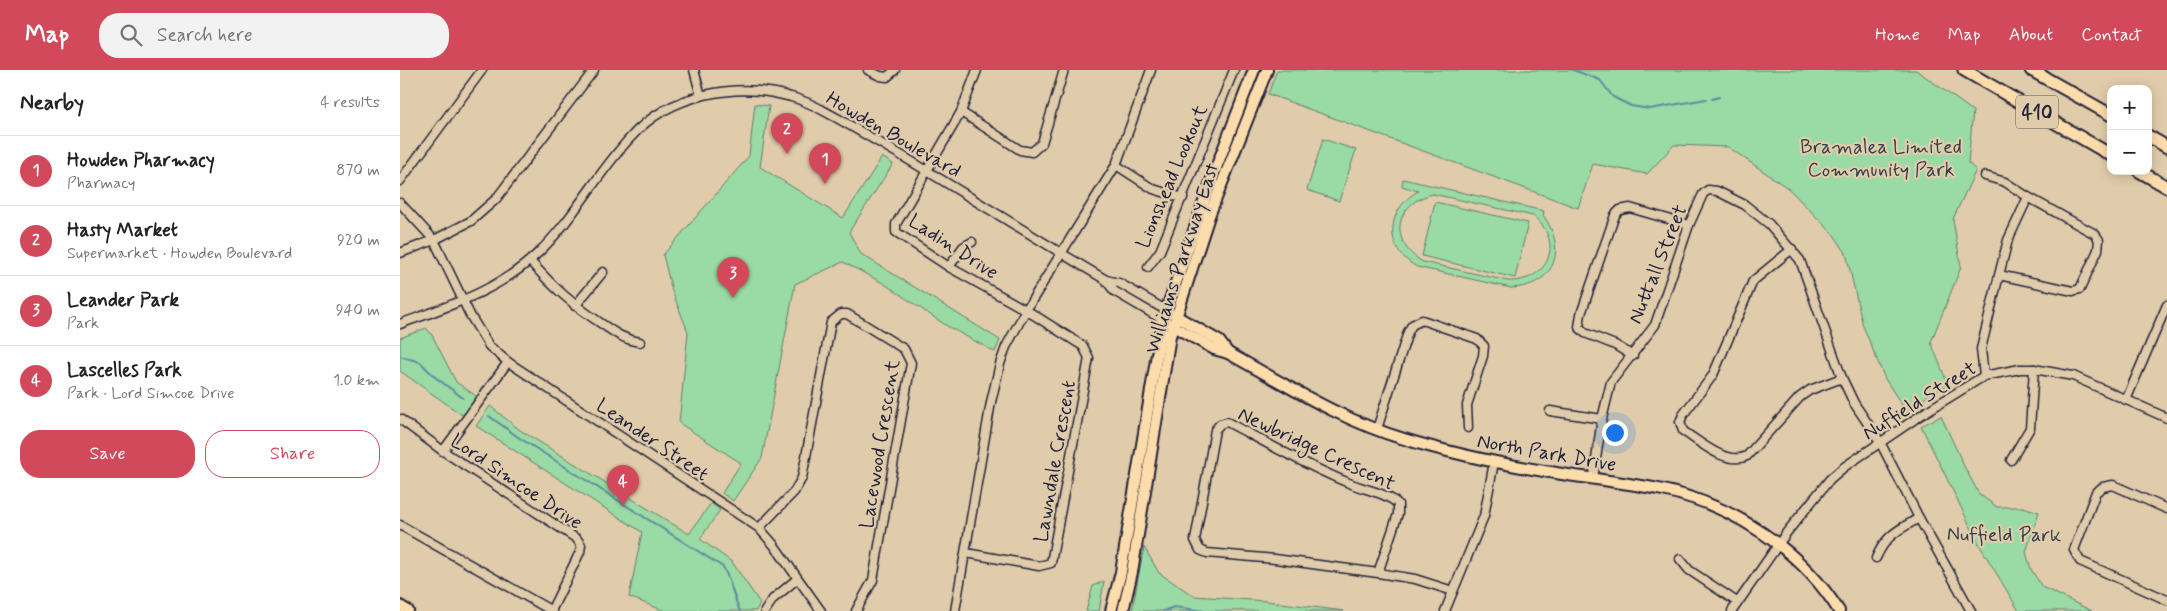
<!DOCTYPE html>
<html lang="en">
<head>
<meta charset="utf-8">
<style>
  body { margin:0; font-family:Mynerve,sans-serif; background:#f2f2f2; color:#222 }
  .controls { position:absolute; right:15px; top:15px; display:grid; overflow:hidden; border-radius:10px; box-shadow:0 2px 12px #0003 }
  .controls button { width:45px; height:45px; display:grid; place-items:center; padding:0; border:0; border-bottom:1px solid #e0e0e0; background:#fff; color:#222; font:25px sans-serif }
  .you { position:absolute; left:1214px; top:362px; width:18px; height:18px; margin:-12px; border:4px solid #fff; border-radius:50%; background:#1a73e8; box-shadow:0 0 0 8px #1a73e833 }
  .badge { display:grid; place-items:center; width:32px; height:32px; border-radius:50%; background:#d1495b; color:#fff; font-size:16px; font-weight:700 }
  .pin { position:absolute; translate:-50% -41px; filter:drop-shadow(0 1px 2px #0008) }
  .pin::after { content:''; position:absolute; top:26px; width:18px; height:15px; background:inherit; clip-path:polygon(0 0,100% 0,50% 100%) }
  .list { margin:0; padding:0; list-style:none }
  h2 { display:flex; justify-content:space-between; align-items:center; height:65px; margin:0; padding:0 20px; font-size:21px }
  h2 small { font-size:16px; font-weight:400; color:#767676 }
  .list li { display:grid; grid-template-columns:32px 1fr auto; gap:15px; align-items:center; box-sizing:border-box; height:70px; padding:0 20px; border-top:1px solid #e0e0e0 }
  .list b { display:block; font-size:19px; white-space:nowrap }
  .list p { margin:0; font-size:16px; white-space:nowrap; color:#767676 }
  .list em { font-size:16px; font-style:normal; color:#767676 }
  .actions { display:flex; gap:10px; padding:15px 20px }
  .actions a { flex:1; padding:11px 0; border:1px solid #d1495b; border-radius:20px; text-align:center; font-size:18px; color:#d1495b }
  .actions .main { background:#d1495b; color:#fff }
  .icon { flex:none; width:28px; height:28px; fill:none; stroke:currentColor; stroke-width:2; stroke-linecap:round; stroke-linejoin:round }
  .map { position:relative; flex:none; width:1767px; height:541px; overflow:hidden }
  header { display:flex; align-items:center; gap:30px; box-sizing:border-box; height:70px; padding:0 25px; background:#d1495b; color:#fff }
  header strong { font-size:24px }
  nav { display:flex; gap:28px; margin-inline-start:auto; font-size:18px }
  .search { width:350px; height:45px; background:#f2f2f2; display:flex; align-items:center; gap:12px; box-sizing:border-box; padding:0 18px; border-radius:20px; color:#767676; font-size:19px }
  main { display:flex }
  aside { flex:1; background:#fff }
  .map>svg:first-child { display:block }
</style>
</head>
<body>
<header>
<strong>Map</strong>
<div class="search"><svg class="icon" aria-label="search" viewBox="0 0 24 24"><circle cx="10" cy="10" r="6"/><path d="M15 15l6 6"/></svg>Search here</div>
<nav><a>Home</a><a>Map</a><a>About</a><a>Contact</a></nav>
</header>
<main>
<aside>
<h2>Nearby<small>4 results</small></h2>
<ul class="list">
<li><span class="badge">1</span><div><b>Howden Pharmacy</b><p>Pharmacy</p></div><em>870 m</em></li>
<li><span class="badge">2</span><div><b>Hasty Market</b><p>Supermarket · Howden Boulevard</p></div><em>920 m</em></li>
<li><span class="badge">3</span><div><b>Leander Park</b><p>Park</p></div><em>940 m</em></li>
<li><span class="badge">4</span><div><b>Lascelles Park</b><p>Park · Lord Simcoe Drive</p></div><em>1.0 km</em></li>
</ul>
<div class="actions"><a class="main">Save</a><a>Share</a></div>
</aside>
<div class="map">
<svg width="1767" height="541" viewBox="0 0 1767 541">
  <rect width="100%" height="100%" fill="#e0ccaa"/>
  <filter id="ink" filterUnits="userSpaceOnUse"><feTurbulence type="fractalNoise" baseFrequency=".02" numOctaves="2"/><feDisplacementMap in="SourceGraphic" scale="10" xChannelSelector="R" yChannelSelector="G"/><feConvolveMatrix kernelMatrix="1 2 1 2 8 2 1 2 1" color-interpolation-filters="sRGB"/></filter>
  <g filter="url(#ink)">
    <!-- green -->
    <g fill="#9adaa4" stroke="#5e7e70" fill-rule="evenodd">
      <path d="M877,0H1516L1573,41L1568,93L1576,100L1553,149L1561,197L1531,272L1548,315L1530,324L1507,343L1485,309L1463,256L1446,183L1434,165L1389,119L1328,77L1274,75L1247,104L1193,94L1178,138L868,24Z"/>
      <path d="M355,34L369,36L360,97L443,148L482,87L493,94L449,162L461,184L600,270L595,282L547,256L483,213L443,192L395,214L362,388L333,431L322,423L341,393L279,353L288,262L272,221L263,185L349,86Z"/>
      <path d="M923,69L956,80L939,131L907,120Z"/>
      <path d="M1003,109L1144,141L1143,145C1168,180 1155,216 1111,218L1017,197C982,178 987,139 1018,121L1002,116ZM1033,124L1133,146C1165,172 1149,212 1108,211L1023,192C988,172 994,133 1033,124Z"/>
      <path d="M1035,132L1128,153L1115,208L1022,186Z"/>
      <path d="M26,258L32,265L56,312L79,328L65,347L0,301V268Z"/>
      <path d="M90,336L120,360L289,464L311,433L320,440L300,469L332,492L360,533L356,541H265L229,527L242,462L76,356Z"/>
      <path d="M1541,346L1565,398L1579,424L1597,437H1623L1639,442L1626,482L1631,499L1642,517L1692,541H1619L1580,476L1521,356Z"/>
      <path d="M744,477L759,503L794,526L866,531L944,541H732Z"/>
      <path d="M704,511L699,541H686L693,516Z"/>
    </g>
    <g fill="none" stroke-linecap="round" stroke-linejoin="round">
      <!-- stream -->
      <g stroke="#5f8ba3" stroke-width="2">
        <path d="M1173,0L1200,10L1213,27L1231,36L1250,39L1306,29"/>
        <path d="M1312,29L1319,27"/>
        <path d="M0,286L20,292L35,307L63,328"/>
        <path d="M89,346L118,367L323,497C331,511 333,526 340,541"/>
        <path d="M763,541L774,537L805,541"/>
      </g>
      <defs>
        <g id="minor">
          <path d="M294,0L301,26"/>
          <path d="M468,0L480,6L487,7L495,0"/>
          <path d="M561,42L620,80L632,82L642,73L664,0"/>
          <path d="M716,95L753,119L783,128"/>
          <path d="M1585,106L1605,112L1628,127"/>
          <path d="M0,111L82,0"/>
          <path d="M0,133L34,170L70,245L89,276L108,292L359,458L374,475L421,541"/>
          <path d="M1392,179L1353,211L1313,305L1283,345L1280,352L1283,361C1300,372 1327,396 1347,386L1400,327L1410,320L1442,308"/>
          <path d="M0,183L34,170L71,151L96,129L194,0"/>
          <path d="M130,191C154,218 172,234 202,254C215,263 225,270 240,272"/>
          <path d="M549,197L563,177L572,172"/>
          <path d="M748,197L760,181L834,0"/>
          <path d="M706,210L714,221L767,252"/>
          <path d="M175,236L203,202"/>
          <path d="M0,254C49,236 100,220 138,183C174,149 197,103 231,67C269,24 337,11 391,27C408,31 422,40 437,48C463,63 489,78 514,93C578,132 642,172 706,210L719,213L776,246"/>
          <path d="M1233,286L1215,275L1185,263L1179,257L1181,244L1215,145L1220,140L1230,138L1289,155"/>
          <path d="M1584,306L1581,279L1599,205L1608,170L1628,127L1695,164L1699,170L1698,180L1680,219L1673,221L1599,205"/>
          <path d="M1726,330L1767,235"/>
          <path d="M1150,341L1202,349"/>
          <path d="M0,349L43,381L177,469L181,475L180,482L151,541"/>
          <path d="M977,359L1008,262L1012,255L1022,250L1077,269L1084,276L1083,286L1067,335L1068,358"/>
          <path d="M43,381L108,292"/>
          <path d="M1611,390L1630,358L1634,299"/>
          <path d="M1193,409L1202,349L1211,312L1255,255L1289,155L1303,124L1308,120L1317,121L1345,135L1369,154L1400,190L1442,308L1454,333L1480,372L1519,448L1571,541"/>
          <path d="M1767,439L1713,415L1703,417L1696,422L1674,480L1680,491L1767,530"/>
          <path d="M0,455L152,541"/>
          <path d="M359,458L394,422L402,408L431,252L441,244H447L504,279L511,293L473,510L456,541"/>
          <path d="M566,483L639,496L651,493L689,288L683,276L626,240L549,197L496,162V154L561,42L577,0"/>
          <path d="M1476,488C1486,465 1498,460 1519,448"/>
          <path d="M1280,489L1289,500L1337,532"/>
          <path d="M978,503L998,444V434C985,422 965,420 949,413C907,396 867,373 827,352L820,354L815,360L795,470L800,480L807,483L875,489L978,503L1015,509L1053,521"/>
          <path d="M365,541L373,529L397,509"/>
          <path d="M555,541L591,332L600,294L606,277L626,240L716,95L751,0"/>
          <path d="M1045,541L1084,446L1094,392"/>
          <path d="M1332,541L1387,462L1430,409L1444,397L1527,341L1584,306L1620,299H1634L1673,306L1767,348"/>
        </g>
        <g id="major">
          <path d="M776,246L819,271L828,283"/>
          <path d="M773,256L814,279L828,283C885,314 942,351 1004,369C1050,383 1097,393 1144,401C1184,408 1224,412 1263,420C1333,435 1401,480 1439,541"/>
          <path d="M0,536L8,541"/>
          <path d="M711,541L721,502L757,284L766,241L814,103L854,0"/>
          <path d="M723,541L732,502L770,266L809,146L867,0"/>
        </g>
        <g id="highway">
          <path d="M1564,0L1711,85"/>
          <path d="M1631,0L1711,45"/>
          <path d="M1748,66L1767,77"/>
          <path d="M1739,101L1767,117"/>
        </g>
      </defs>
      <!-- minor casing -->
      <use href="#minor" stroke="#22223b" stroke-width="11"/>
      <!-- major casing -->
      <use href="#major" stroke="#22223b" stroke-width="14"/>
      <!-- highway casing -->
      <use href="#highway" stroke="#22223b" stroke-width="15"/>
      <!-- minor -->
      <use href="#minor" stroke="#e0ccaa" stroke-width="8"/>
      <!-- major -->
      <use href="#major" stroke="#fddcac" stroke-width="10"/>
      <!-- highway -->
      <use href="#highway" stroke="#fddcac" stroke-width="11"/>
    </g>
  </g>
  <g text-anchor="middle" stroke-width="4.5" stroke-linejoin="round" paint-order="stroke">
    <!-- shield labels -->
    <rect fill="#e0ccaa" stroke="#5b555c" stroke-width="1" x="1616" y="25.5" width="42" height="33" rx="4"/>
    <g font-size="19" font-weight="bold" fill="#22223b">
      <text x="1637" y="49">410</text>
    </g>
    <!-- street labels -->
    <g font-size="20" fill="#22223b" stroke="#e0ccaa">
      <text transform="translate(494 64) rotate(30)" y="7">Howden Boulevard</text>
      <text transform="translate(771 106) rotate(-67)" y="7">Lionshead Lookout</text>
      <text transform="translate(554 176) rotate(33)" y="7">Ladin Drive</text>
      <text transform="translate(781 188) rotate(-72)" y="7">Williams Parkway East</text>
      <text transform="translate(1257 194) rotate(-68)" y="7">Nuttall Street</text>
      <text transform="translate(1519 330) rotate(-32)" y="7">Nuffield Street</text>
      <text transform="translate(253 369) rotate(34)" y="7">Leander Street</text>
      <text transform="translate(479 374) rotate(-81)" y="7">Lacewood Crescent</text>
      <text transform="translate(917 378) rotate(25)" y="7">Newbridge Crescent</text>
      <text transform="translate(1147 382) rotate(10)" y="7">North Park Drive</text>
      <text transform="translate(654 391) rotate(-80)" y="7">Lawndale Crescent</text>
      <text transform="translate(117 411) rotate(34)" y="7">Lord Simcoe Drive</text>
    </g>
    <!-- park labels -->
    <g font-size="20" fill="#343e4b" stroke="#e0ccaa">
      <text x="1481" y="83">Bramalea Limited<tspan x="1481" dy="23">Community Park</tspan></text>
      <text x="1604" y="471">Nuffield Park</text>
    </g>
  </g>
</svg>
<div class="controls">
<button>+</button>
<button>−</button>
</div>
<div class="you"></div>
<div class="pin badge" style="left:425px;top:114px">1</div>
<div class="pin badge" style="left:387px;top:84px">2</div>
<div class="pin badge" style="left:333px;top:228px">3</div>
<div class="pin badge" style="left:223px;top:436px">4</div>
</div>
</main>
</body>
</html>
